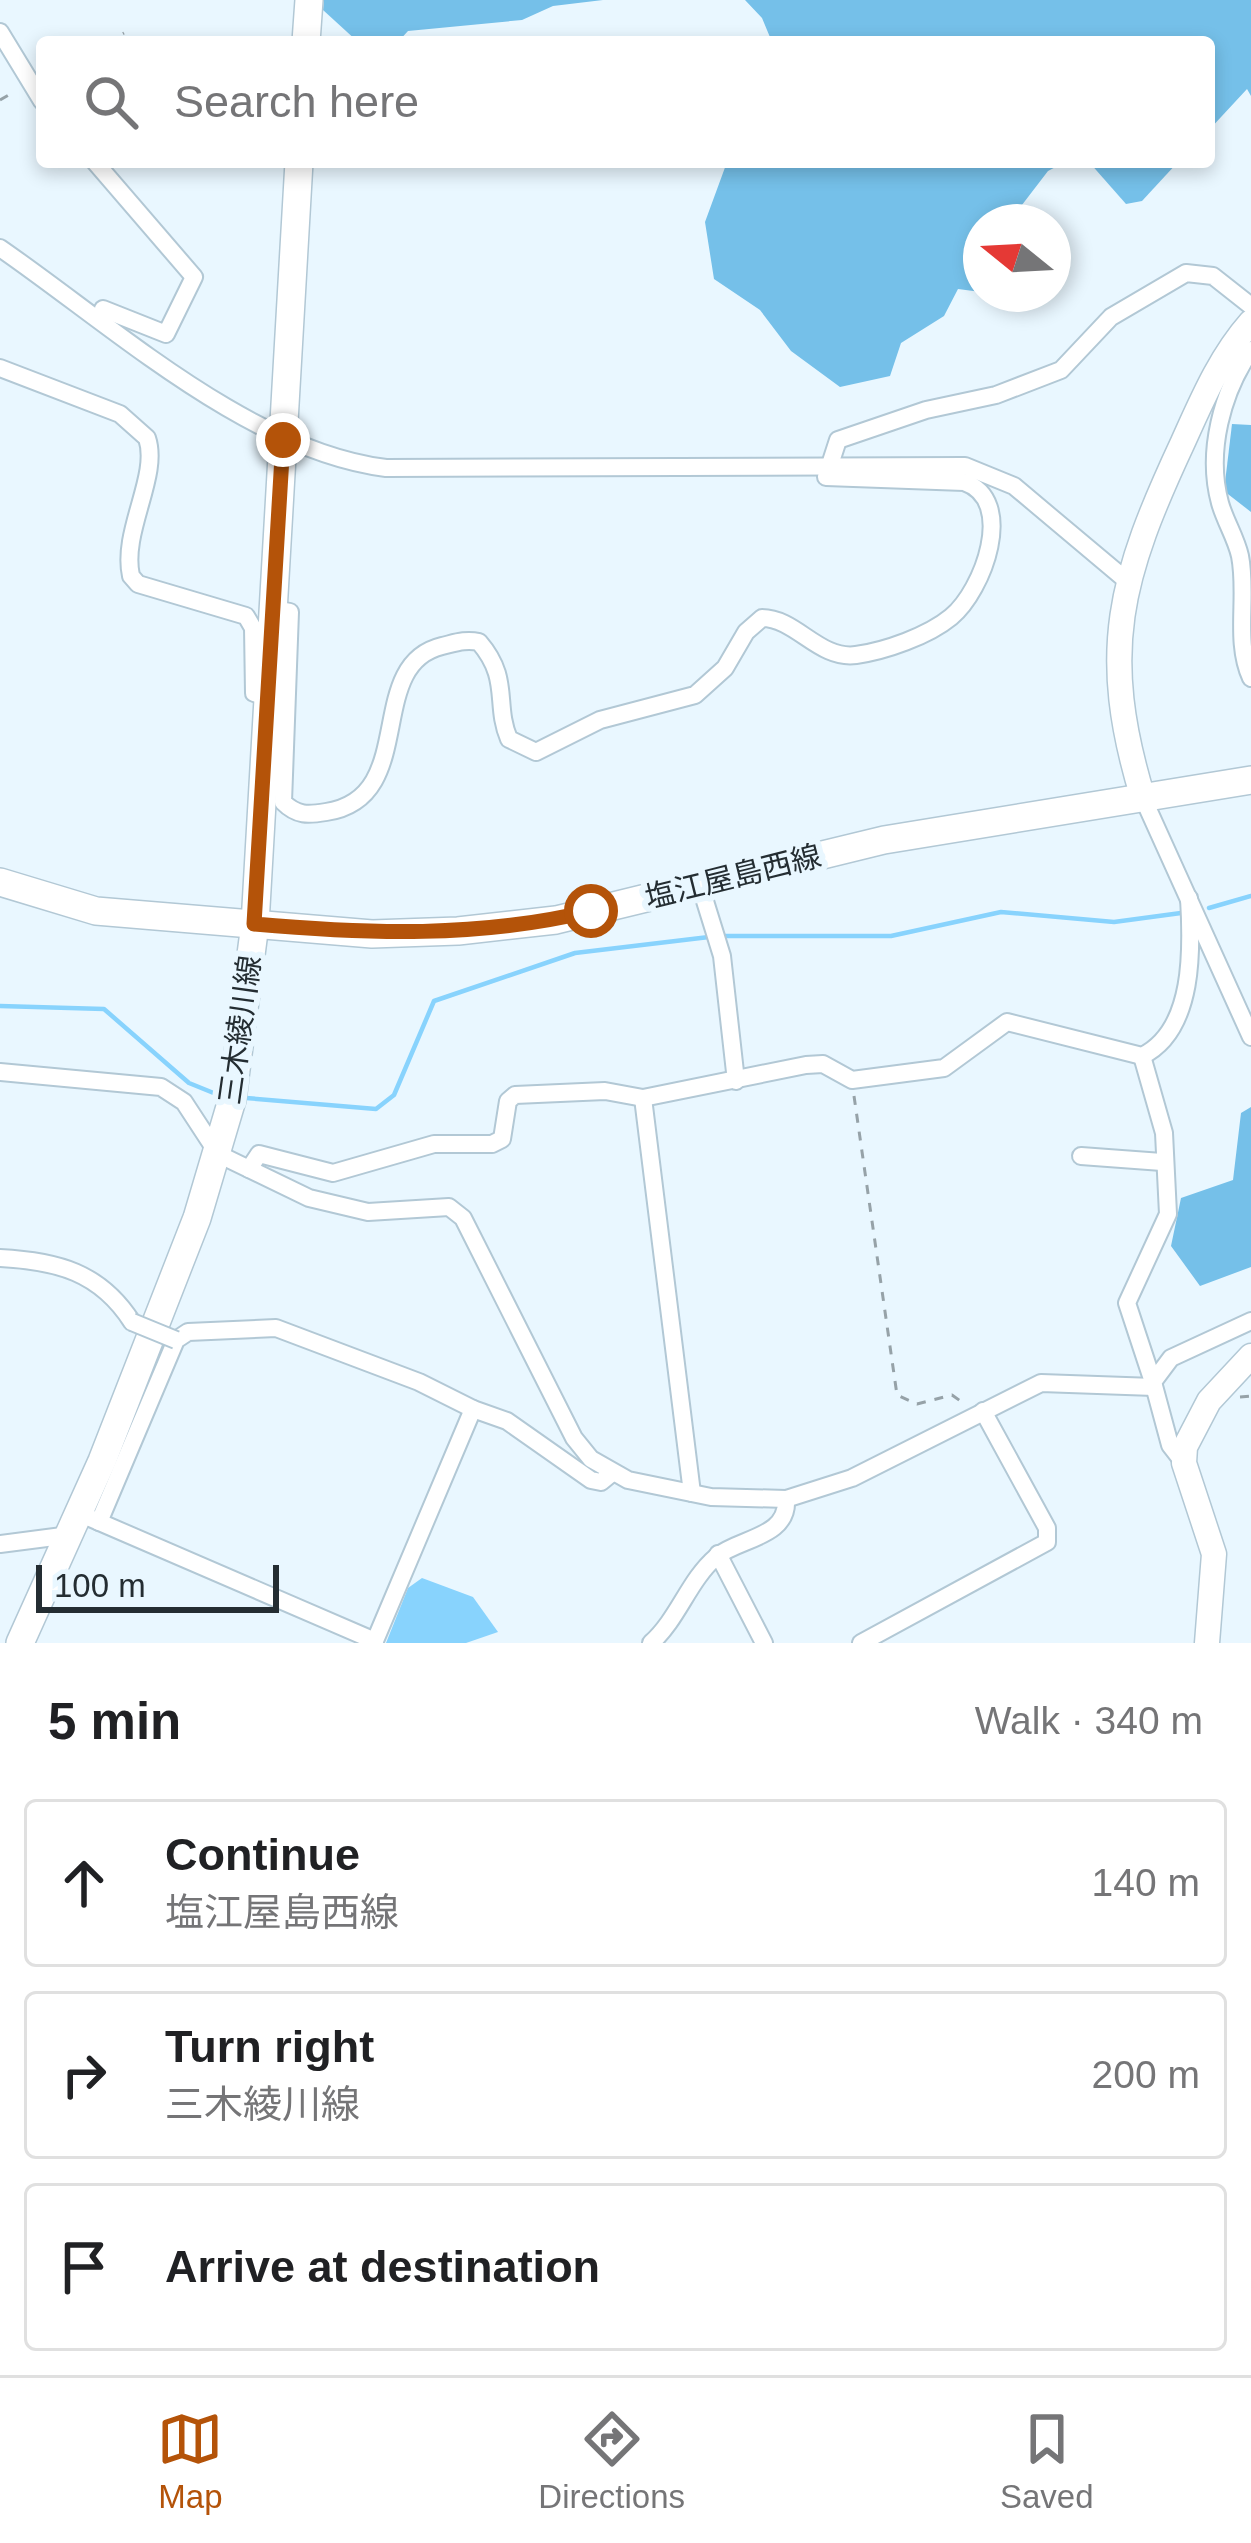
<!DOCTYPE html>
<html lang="en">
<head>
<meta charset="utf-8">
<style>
  body { margin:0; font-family:Arial,"Noto Sans JP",sans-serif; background:#f2f2f2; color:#202124 }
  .compass { position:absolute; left:963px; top:204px; width:108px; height:108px; border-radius:50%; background:#fff; box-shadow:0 6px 18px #0003; rotate:288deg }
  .scale { position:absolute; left:36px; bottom:30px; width:243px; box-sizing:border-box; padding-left:12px; border:6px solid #242d32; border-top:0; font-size:33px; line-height:42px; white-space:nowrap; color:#242d32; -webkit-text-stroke:9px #e9f7ff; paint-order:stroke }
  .stop { position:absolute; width:36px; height:36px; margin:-27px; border:9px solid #b45309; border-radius:50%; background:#fff }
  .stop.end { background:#b45309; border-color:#fff; box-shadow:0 3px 12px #0008 }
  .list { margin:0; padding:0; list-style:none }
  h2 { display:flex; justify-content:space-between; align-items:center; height:156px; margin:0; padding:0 48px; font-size:51px }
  h2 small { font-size:39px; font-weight:400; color:#757577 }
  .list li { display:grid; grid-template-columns:78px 1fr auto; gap:36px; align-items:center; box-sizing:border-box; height:168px; margin:0 24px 24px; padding:0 24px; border:3px solid #e0e0e0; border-radius:12px }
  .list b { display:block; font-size:45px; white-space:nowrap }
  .list p { margin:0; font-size:39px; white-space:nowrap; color:#757577 }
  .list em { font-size:39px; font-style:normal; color:#757577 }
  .icon { flex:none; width:66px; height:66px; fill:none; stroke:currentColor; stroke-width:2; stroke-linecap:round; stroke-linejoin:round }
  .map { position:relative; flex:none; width:1251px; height:1643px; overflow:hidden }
  .search { position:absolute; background:#fff; box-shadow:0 6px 18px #0003; left:36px; right:36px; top:36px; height:132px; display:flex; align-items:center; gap:30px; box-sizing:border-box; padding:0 42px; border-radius:12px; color:#757577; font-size:45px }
  .sheet { height:732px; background:#fff }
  nav { display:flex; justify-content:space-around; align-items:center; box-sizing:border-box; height:168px; border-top:3px solid #e0e0e0; background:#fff; font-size:33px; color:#757577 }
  nav a { display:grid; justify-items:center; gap:6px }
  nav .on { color:#b45309 }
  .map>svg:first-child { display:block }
</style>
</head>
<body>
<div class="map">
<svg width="1251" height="1643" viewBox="0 0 1251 1643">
  <rect width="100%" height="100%" fill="#e9f7ff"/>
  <!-- forest -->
  <g fill="#75c0e9">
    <path d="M324,0H603L553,6L522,20L408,31L398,42H358L323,10Z"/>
    <path d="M745,0H1251V96L1247,89L1209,130V42H772L762,18Z"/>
    <path d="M727,162H1065L1048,171L1009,222H981V292L958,289L944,316L901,343L890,376L840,387L791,351L760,310L714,279L705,222Z"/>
    <path d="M1089,162H1178L1142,201L1126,204Z"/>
    <path d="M1232,424L1251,425V512L1224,491Z"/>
    <path d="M1251,1107V1267L1200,1286L1171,1246L1181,1198L1233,1180L1241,1113Z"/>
  </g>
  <!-- water -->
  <path fill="#88d3fd" d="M422,1578L473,1597L498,1632L466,1643H386L408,1588Z"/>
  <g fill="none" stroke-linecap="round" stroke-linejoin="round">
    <!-- stream -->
    <g stroke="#88d3fd" stroke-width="4.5">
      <path d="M1209,908L1251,896"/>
      <path d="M720,936H891L1001,912L1114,922L1181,913"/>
      <path d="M0,1006L104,1009L189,1083L221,1096"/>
      <path d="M246,1098L376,1109L394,1095L434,1001L575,953L709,937"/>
    </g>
    <defs>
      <g id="street">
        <path d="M0,32L42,101"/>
        <path d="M95,162L194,277L166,334L103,309"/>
        <path d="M0,248C113,326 249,451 386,468L965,466L1014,486L1126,580"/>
        <path d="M1251,350C1222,392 1206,452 1220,503C1225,521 1236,538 1240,556C1248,596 1234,641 1251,678"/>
        <path d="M0,368L120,414L147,438C160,476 121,531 131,576L138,584L246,616L253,628L254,693L268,697"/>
        <path d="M273,609L290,612L283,802C297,816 308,815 326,812C420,798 363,665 442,646C455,643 465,639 479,642C511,679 494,704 509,739L536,752L600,720L695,695L725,668L746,632L762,618C796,618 819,660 856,655C885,651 928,636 951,617C983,591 1017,500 964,482L826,477L838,440L926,410L996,395L1061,370L1111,317L1186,273L1213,276L1251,306"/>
        <path d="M1143,798L1251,1037"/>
        <path d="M700,885L722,956L736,1081"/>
        <path d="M1142,1056L1164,1133L1168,1214L1127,1303L1153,1382"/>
        <path d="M0,1072L161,1087L184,1102L218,1154L309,1198L368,1212L449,1207L463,1218L574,1438L591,1459L628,1480L711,1497L786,1499L852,1478L1041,1383L1154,1387"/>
        <path d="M643,1098L692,1493"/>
        <path d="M1081,1156L1162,1162"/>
        <path d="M249,1169L259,1154L333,1173L434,1144H492L502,1139L508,1101L515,1095L605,1091L643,1098L806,1065L823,1064L852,1080L944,1068L1007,1022L1142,1056C1195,1030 1192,947 1189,898"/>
        <path d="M0,1258C57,1261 100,1272 132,1322"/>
        <path d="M1184,1463L1170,1445L1153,1382L1171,1358L1251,1321"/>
        <path d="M90,1518L375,1641"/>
        <path d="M99,1522L176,1340L188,1332L276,1328L419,1382L473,1409"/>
        <path d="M0,1544L70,1535"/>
        <path d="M718,1554L764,1643"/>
        <path d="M374,1643L473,1409L507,1421L591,1480L601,1482L612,1473"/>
        <path d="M651,1643C678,1619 689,1580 716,1557C738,1538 789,1538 786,1499"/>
        <path d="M861,1643L1047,1542V1528L983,1411"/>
      </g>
      <g id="secondary">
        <path d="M1143,798C1098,651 1120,577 1183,442C1202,400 1220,357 1251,322"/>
        <path d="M1207,1643L1214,1554L1184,1463L1185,1447L1209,1401L1251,1356"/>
      </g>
      <g id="primary">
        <path d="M306,42L309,0"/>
        <path d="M0,882L96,911L372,934L458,931L556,920L884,840L1251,780"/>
        <path d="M20,1643L102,1461L197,1218L232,1100L255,924L299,162"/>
      </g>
    </defs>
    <!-- street casing -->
    <use href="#street" stroke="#b2c8d5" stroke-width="20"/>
    <!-- secondary casing -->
    <use href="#secondary" stroke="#b2c8d5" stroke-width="27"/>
    <!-- primary casing -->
    <use href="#primary" stroke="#b2c8d5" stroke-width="30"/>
    <!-- path -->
    <g stroke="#96a2a8" stroke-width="3" stroke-dasharray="9 9" stroke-linecap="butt">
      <path d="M107,42L124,33"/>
      <path d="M0,100L14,92"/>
      <path d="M854,1096L897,1395L917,1404L952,1395L966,1405"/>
      <path d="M1240,1397L1251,1396"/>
    </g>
    <!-- street -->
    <use href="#street" stroke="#fff" stroke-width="16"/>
    <!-- secondary -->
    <use href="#secondary" stroke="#fff" stroke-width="24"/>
    <!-- primary -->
    <use href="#primary" stroke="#fff" stroke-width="27"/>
    <defs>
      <path id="street-bridge" d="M132,1322L176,1340"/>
    </defs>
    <!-- street-bridge casing -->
    <use href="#street-bridge" stroke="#b2c8d5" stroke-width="20" stroke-linecap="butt"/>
    <!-- street-bridge -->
    <use href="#street-bridge" stroke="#fff" stroke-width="16"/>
  </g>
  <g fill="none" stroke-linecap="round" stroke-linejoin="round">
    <!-- route -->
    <path stroke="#b45309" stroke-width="15" d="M283,440L254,924C367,934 479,938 591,911"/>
  </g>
  <g text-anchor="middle" stroke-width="12" stroke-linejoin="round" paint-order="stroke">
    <!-- street labels -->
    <g font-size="30" fill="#242d32" stroke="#e9f7ff">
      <text transform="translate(733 877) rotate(-14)" y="10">塩江屋島西線</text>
      <text transform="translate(240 1030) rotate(-82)" y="10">三木綾川線</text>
    </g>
  </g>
</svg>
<svg class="compass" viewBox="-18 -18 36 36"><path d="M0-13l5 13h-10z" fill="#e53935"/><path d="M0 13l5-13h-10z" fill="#757577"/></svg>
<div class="scale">100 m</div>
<div class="stop" style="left:591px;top:911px"></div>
<div class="stop end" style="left:283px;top:440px"></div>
<div class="search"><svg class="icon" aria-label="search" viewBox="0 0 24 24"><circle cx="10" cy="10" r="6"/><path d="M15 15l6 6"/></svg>Search here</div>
</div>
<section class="sheet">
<h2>5 min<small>Walk · 340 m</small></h2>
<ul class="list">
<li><svg class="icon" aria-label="ahead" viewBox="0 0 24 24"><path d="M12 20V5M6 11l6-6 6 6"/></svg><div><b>Continue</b><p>塩江屋島西線</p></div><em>140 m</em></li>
<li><svg class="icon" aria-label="right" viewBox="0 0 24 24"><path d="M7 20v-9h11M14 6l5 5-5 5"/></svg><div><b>Turn right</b><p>三木綾川線</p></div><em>200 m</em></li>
<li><svg class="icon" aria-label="arrive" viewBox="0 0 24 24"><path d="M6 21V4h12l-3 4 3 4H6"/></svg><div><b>Arrive at destination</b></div></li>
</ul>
</section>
<nav>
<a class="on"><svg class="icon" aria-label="map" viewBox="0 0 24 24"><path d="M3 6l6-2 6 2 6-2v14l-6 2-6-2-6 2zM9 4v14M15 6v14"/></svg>Map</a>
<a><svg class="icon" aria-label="directions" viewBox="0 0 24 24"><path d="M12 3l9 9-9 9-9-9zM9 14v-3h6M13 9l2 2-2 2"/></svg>Directions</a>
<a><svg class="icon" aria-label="saved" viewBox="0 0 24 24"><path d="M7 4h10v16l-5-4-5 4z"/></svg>Saved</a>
</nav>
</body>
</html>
